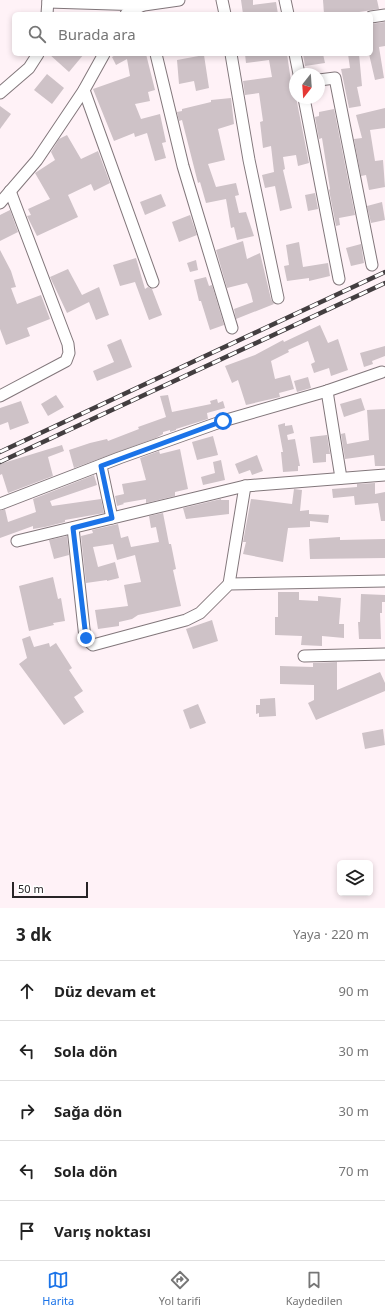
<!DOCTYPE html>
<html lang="tr">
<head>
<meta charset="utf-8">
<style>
  body { margin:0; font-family:"Noto Sans",sans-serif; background:#f6f6f6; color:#222 }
  .controls { position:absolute; right:12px; bottom:12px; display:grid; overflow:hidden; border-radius:6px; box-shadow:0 2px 6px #0003 }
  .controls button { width:36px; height:36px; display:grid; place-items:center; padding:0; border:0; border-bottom:1px solid #e0e0e0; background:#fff; color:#222; font:20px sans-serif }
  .compass { position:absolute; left:289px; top:68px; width:36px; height:36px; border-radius:50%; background:#fff; box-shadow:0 2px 6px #0003; rotate:197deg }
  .scale { position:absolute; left:12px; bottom:10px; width:76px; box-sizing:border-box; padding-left:4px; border:2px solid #282426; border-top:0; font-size:11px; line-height:14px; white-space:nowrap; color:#282426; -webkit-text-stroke:3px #fff; paint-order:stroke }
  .stop { position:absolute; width:12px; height:12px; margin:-9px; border:3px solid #1a73e8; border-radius:50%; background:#fff }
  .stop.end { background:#1a73e8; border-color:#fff; box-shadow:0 1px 4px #0008 }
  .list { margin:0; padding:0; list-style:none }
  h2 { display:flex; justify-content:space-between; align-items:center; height:52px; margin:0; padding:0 16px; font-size:17px }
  h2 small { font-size:13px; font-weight:400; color:#767676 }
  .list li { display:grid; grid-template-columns:26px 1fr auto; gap:12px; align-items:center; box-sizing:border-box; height:60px; padding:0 16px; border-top:1px solid #e0e0e0 }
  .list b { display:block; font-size:15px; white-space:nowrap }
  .list em { font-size:13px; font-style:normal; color:#767676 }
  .icon { flex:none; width:22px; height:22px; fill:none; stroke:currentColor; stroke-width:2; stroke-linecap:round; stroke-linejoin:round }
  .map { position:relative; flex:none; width:385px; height:908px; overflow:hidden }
  .search { position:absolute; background:#fff; box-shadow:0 2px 6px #0003; left:12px; right:12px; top:12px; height:44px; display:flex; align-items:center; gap:10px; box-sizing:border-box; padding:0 14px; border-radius:6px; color:#767676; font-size:15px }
  .sheet { height:352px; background:#fff }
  nav { display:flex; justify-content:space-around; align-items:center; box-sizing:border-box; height:56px; border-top:1px solid #e0e0e0; background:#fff; font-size:11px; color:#767676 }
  nav a { display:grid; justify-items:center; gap:2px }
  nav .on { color:#1a73e8 }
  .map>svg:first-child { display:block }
</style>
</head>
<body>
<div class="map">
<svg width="385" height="908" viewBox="0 0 385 908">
  <rect width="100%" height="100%" fill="#fff2f7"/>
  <!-- building -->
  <g fill="#cec2c7">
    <path d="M241,0H253V5L276,2L278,14H243Z"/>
    <path d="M323,0H377L379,9L346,14H324Z"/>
    <path d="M385,22V46L379,47L384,78L375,80L369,54H371V24Z"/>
    <path d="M49,54H84L69,72Z"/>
    <path d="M117,54H146L155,90L148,92L150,101L135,104L141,119L160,114L166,142L162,143L166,158L155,161L147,133L135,137L134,133L114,141L93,89L130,76L127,59L116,65L112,57Z"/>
    <path d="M245,54H287L292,88L294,87L309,163L298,166L296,155L283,157L285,169L283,170L292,208L280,211L275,186L265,188L262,175L274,172L271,146L263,148L260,122L263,121L259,93L245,95L243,81L272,77L269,60L246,63Z"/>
    <path d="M303,54H323L325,63L305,66Z"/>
    <path d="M348,54H359L362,86L357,87L361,106L349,108L341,69L350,68Z"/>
    <path d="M204,55L209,88L196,91L194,81L179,84L177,60Z"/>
    <path d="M47,74L64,88L52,104L34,90Z"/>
    <path d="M231,98L234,124L218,129L225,160L208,164L216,187L236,183L239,195L235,196L239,213L246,212L254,236L237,240L234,227L231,228L226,199L206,203L200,182L198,183L182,120L179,121L177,112L182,111V109L211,102V100Z"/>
    <path d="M0,106L11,114L0,129Z"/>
    <path d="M385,108V128L370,130L375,161L383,160L385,187L369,190L366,175L361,176L354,139L362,138L356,115Z"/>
    <path d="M334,109L355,215L339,218L340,225L336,226L329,190L330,189L322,138L319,139L315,117L319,116V112Z"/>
    <path d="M67,135L81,159L98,151L110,183L94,191L91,184L68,195L78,217L37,236L27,216L31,215L28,209L50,199L35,173L55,160L51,152L59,139Z"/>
    <path d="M315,193L318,209L308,211L305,195Z"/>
    <path d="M161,194L166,206L145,215L140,202Z"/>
    <path d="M382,202L385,220L371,223L367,206Z"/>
    <path d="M10,210L18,232L0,241V215Z"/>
    <path d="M190,215L197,235L179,242L172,222Z"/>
    <path d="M243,241L247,259L260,253L271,299L274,304L236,319L234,309L253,302L250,290L247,283L227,288L216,250Z"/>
    <path d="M299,242L303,267L328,263L330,276L309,281V278L287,281L284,266L289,265L286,245Z"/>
    <path d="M361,244L364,263L351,266L346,248Z"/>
    <path d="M0,250L11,271L16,287L11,288L17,304L41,295L50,319L27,328L30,336L6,345L0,329Z"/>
    <path d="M136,258L145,289L148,287L152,289L162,315L149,320L135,282L120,286L113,265Z"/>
    <path d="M196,260L198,270L190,272L187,263Z"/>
    <path d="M68,269L82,295L99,287L109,315L96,320L89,302L67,313L50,277Z"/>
    <path d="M206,277L209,286L212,285L224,325L210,330L201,301H199L194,280Z"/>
    <path d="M320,325L328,343L338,339L348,370L331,376L329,368L314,373L311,364L315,362L308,341L288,350L289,352L271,361L275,379L290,375L294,389L279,393L280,397L246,405L238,380L232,383L225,366L255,355L283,340L284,342Z"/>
    <path d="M121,339L132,367L97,381L93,371L114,362L107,345Z"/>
    <path d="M385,346V356L372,361L373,364L364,367L360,353Z"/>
    <path d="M308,377L311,388L297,392L294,381Z"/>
    <path d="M56,395L64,407L48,416L41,404Z"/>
    <path d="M168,395L172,412L211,404L210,401L217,399L218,403L223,401L225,408L207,413L208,419L176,429V430L170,432V430L163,432V434L156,438L74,468L69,450L90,443L107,439L108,441L139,429L138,427L166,417L160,396Z"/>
    <path d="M361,398L365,410L344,417L340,404Z"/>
    <path d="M21,401L29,423L10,430L8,422L0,425V408Z"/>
    <path d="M385,409V466H375L374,455L345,459L341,434L345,433L347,444L369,440L367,410Z"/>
    <path d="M285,423V426L292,425L294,433L287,435L288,440L295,439L300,466H298V471L283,472L281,452H283L278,425Z"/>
    <path d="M327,435L330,454H326V462L313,463L310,437Z"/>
    <path d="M213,436L218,455L197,460L192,442Z"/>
    <path d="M62,445L64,451L48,457L53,476L8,493L2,474L0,475V464Z"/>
    <path d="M180,449L188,489L175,492V496L146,503V499L123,503L124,504L117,506L115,496L124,494L122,484L146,480L140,458L159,451L160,454Z"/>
    <path d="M257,455L263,471L252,475L250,470L239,474L235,464Z"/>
    <path d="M221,460L225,480L203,485L201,477L215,473L213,462Z"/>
    <path d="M94,475L97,485L50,501L52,506L101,499L104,513L65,520V522L45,527L33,529V526L0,538V511L5,509L8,522L36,512L33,499Z"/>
    <path d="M375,483V494L385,492V521H381L378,503L355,505L354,496L333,498L332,489L357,487V484Z"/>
    <path d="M294,489L302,490L300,511L309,510V514L329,515L328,523L310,521V527L288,528L283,562L243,554L246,542H243L251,499L292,504Z"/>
    <path d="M221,499V500H229V514L186,519L183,508Z"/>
    <path d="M163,513L169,544H171L176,569L173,570L181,606L138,615L132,619L119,622V626L98,629L95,610L128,606L124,585L141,582L135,555L117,560L113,544L93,547L98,567L115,562L119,578L107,581V580L86,583L81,536L93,533L92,530L118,524L121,538L128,536L131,547L159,542L156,527L151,528L149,516Z"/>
    <path d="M67,536L69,555L54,559L49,540Z"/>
    <path d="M340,537V540L385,539V558L310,559L309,539Z"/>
    <path d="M53,577L58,599L61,598L65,621L53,623L54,625L29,631L19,586Z"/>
    <path d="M278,592H299V600L318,601V596L341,598L339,624H344V638L322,636V646L301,645L302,636L275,635V617H278Z"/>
    <path d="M361,594L385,595V602H382V613H380L381,639H359L358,622H360Z"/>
    <path d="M212,620L218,641L193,649L186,629Z"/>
    <path d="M30,636L34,647L49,643L50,647L56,643L72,668L69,670L83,691L74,697L84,712L64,725L19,664L27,658L22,639Z"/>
    <path d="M337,662V690L380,672L385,683V691L316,720L308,703L314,700V685L280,684V666L313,667V663Z"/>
    <path d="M275,698L276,716L259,717V713L256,714V705H260V699Z"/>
    <path d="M198,704L206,723L190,729L183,710Z"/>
    <path d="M383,729L385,745L365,749L362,733Z"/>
  </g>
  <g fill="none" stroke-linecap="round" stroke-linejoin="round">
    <defs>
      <g id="minor">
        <path d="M222,0L225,14"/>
        <path d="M285,0L288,14"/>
        <path d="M48,2L144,5L179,0"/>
        <path d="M47,14L48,0"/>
        <path d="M126,14L143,5"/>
        <path d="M371,17L385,15"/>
        <path d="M156,54L183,166L232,328"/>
        <path d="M231,54L249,160L278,298"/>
        <path d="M295,54L299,74"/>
        <path d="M319,80L335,78L372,265"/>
        <path d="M84,90L153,282"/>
        <path d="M0,93L29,68L38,54"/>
        <path d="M304,98L339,279"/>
        <path d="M0,203L37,160L84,90L104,54"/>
        <path d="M327,391L341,478"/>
        <path d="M0,396L66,361L69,353L68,344L10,191"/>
        <path d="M101,466L112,518"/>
        <path d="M0,504L119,458L223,421L327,391L382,372"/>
        <path d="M73,528L85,638L93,645L186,620L200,613L229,584L385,581"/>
        <path d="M17,541L245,486L385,475"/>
        <path d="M229,584L245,486"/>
        <path d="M304,656L385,654"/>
      </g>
    </defs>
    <!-- minor casing -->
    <use href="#minor" stroke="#82777b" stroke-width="13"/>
    <!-- minor -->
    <use href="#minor" stroke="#fff" stroke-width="11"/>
    <defs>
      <g id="rail">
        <path d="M0,452L385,272"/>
        <path d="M0,462L385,283"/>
      </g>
    </defs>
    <!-- rail casing -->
    <use href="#rail" stroke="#433e40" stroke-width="4.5"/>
    <!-- rail -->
    <use href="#rail" stroke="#fff" stroke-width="3" stroke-dasharray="9" stroke-linecap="butt"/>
  </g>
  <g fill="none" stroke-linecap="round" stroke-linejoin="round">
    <!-- route -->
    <path stroke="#1a73e8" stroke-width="5" d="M86,638L73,528L112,518L101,466L223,421"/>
  </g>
</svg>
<div class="controls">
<button><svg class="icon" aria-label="layers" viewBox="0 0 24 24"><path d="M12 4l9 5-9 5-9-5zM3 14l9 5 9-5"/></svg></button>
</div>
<svg class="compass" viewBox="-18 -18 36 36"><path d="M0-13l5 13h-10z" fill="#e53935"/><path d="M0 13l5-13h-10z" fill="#767676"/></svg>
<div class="scale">50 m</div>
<div class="stop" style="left:223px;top:421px"></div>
<div class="stop end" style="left:86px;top:638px"></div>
<div class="search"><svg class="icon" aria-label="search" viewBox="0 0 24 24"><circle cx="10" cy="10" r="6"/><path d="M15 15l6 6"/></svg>Burada ara</div>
</div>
<section class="sheet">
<h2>3 dk<small>Yaya · 220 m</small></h2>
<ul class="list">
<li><svg class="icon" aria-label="ahead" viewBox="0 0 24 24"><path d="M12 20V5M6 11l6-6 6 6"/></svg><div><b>Düz devam et</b></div><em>90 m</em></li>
<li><svg class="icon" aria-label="left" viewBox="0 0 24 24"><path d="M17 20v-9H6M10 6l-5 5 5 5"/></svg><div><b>Sola dön</b></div><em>30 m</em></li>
<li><svg class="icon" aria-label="right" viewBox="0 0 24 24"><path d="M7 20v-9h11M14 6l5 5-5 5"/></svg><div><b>Sağa dön</b></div><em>30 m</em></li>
<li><svg class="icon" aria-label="left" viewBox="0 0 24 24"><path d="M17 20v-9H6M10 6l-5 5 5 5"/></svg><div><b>Sola dön</b></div><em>70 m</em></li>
<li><svg class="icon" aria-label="arrive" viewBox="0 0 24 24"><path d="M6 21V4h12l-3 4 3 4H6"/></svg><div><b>Varış noktası</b></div></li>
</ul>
</section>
<nav>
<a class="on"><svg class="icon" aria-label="map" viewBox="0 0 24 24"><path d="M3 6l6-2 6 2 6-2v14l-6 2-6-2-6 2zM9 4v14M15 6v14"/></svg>Harita</a>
<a><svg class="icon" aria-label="directions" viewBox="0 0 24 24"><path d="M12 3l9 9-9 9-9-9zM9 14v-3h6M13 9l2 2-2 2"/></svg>Yol tarifi</a>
<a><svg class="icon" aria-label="saved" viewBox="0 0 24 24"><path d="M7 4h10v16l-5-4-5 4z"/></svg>Kaydedilen</a>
</nav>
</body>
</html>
